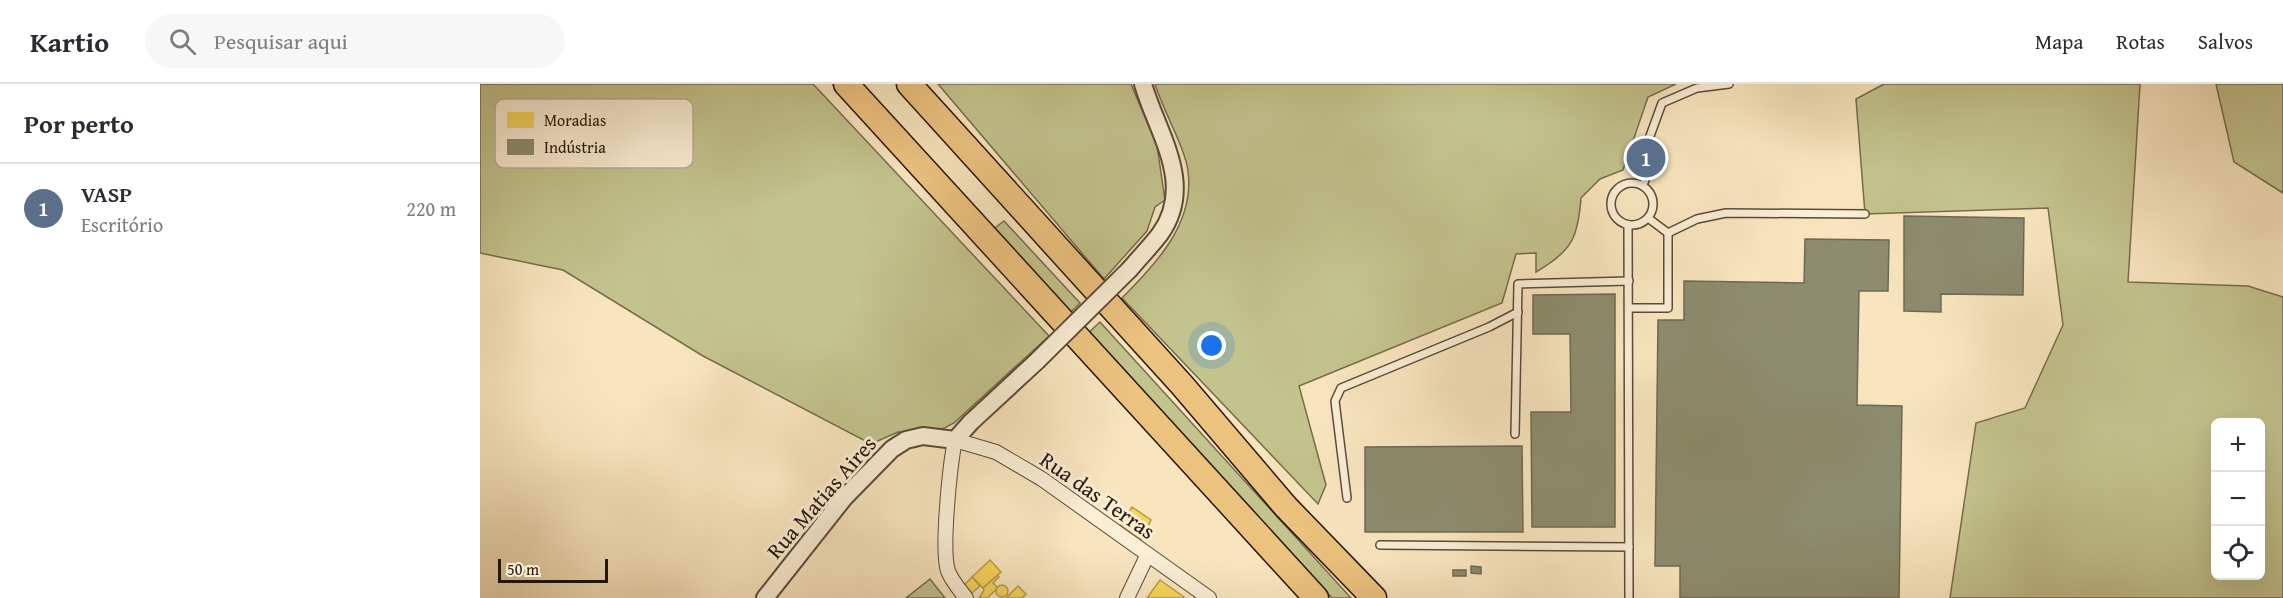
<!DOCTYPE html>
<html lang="pt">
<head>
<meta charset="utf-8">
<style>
  body { margin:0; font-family:"Gentium Book Plus",serif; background:#f7f7f7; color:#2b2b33 }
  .controls { position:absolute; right:18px; bottom:18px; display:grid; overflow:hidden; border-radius:9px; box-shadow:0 6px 24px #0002 }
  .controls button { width:54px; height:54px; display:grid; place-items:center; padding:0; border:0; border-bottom:2px solid #e1e1e2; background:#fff; color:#2b2b33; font:30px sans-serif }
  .scale { position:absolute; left:18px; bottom:15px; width:110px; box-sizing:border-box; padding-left:6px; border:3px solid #28160c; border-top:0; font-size:16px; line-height:21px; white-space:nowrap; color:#28160c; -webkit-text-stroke:4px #faeed5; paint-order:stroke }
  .you { position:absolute; left:732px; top:262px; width:21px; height:21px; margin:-15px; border:4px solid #fff; border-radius:50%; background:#1a73e8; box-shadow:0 0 0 9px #1a73e833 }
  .badge { display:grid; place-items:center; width:39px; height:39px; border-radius:50%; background:#db2777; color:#fff; font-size:20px; font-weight:700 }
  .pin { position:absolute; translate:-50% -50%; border:3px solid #fff; box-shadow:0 2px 6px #0006 }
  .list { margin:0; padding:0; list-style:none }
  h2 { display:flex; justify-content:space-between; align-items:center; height:78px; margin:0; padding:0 24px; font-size:26px }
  h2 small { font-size:20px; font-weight:400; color:#7c7c81 }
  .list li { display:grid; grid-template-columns:39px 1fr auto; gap:18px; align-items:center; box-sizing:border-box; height:90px; padding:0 24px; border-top:2px solid #e1e1e2 }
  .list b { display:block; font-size:22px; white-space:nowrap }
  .list p { margin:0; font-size:20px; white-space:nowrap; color:#7c7c81 }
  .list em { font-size:20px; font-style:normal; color:#7c7c81 }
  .icon { flex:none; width:33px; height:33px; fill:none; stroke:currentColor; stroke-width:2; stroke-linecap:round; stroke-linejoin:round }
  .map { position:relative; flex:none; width:1803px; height:514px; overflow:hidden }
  header { display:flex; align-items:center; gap:36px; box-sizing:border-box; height:84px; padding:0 30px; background:#fff; border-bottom:2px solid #e1e1e2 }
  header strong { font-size:28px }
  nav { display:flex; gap:33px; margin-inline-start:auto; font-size:21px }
  .search { width:420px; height:54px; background:#f7f7f7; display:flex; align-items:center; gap:15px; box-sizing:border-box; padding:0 21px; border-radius:33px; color:#7c7c81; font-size:22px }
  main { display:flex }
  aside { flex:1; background:#fff }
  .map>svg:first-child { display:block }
</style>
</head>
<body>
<header>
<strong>Kartio</strong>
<div class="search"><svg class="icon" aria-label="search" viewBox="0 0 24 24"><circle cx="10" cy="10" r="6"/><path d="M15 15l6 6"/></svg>Pesquisar aqui</div>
<nav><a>Mapa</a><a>Rotas</a><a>Salvos</a></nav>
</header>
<main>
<aside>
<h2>Por perto<small></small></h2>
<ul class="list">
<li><span class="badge" style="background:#5c6f8a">1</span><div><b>VASP</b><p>Escritório</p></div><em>220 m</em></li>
</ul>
</aside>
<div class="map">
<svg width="1803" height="514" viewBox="0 0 1803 514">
  <rect width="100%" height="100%" fill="#f8e5be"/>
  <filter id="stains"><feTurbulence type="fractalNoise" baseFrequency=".00333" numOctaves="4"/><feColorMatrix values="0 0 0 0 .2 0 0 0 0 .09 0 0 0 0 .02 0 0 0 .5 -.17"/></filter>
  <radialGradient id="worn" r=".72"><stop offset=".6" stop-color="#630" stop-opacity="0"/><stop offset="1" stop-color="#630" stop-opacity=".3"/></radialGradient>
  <!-- green -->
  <g fill="#c3c38d" stroke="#766c4c" stroke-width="1.5" fill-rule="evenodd">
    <path d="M0,0H333L569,252L474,339L455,349L418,348L391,360L223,272L83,186L0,169Z"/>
    <path d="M458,0H651L677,62L685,116L675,123L667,147L624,195Z"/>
    <path d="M675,0H1196L1168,13L1143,86L1120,95L1101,114C1098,154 1092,167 1056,188V169L1036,170L1022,219L819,302L846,401L838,420L642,214C676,180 715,139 708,87C706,66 682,24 675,0Z"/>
    <path d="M1404,0H1660L1648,198L1768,202L1803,213V514H1470L1496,339L1545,324L1583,241L1568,124L1385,130L1376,15ZM1736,338H1780V492H1736Z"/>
    <path d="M1736,0H1803V109L1754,78Z"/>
    <path d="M524,137L600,219L590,229L512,146Z"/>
    <path d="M620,238L871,514H852L607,250Z"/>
    <path d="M450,495L465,514H426Z"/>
  </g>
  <!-- homes -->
  <g fill="#f6d55c" stroke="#b89c44" stroke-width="1.5">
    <path d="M652,423L671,436L661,456L640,441Z"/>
    <path d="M510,476L521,488L503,504L492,493Z"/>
    <path d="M518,491L519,493L513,499L518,504L507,514H499L504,506L503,504Z"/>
    <path d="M492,493L500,502L492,509L484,501Z"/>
    <path d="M680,496L704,513L703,514H667Z"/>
    <circle cx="522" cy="507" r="6"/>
    <path d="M538,502L546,510L542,514H526Z"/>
  </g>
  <!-- industry -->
  <g fill="#8c8c6e" stroke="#6e6951" stroke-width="1.5">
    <path d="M1424,132L1544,134L1543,211L1461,210V228L1424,227Z"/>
    <path d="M1325,155L1409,156L1408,207H1379L1377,321L1422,322L1419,514H1200V482H1175L1178,236H1204V197L1324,199Z"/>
    <path d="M1135,210V443H1052L1051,328H1091L1090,250H1053V211Z"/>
    <path d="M1042,362L1043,448H885V363Z"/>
    <path d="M991,482L1001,483V490L991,489Z"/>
    <rect x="973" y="486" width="13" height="6"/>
  </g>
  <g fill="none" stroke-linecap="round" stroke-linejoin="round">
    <defs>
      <g id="service">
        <circle cx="1152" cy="120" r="21"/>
        <path d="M1163,101L1167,91L1166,63L1182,19L1217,4L1249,0"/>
        <path d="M1168,134L1188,149L1217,135L1246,129L1385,130"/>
        <path d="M1148,141L1149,514"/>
        <path d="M1149,224H1188V149"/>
        <path d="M1035,350L1038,200L1149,197"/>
        <path d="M867,414L855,317L861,304L1009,243L1038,228"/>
        <path d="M900,461L1149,463"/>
      </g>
      <g id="minor">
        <path d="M486,514C479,505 472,497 468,487C461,466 470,381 475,356L516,368L562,395L729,514"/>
        <path d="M647,514L667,472"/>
      </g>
      <g id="tertiary">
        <path d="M650,185C660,173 671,162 680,150C716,100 677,49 663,0"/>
        <path d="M285,514L364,414L412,365L426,356L443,352L475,356L491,338L557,277"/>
      </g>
      <g id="motorway">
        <path d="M366,0L836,514"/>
        <path d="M429,0L702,301L806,423L894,514"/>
      </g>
    </defs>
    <!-- service casing -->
    <use href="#service" stroke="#5c4a38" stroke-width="10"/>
    <!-- minor casing -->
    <use href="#minor" stroke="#5c4a38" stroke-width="16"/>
    <!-- tertiary casing -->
    <use href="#tertiary" stroke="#5c4a38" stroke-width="20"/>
    <!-- motorway casing -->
    <use href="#motorway" stroke="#28160c" stroke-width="27"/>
    <!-- service -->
    <use href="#service" stroke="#faeed5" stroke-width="7"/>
    <!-- minor -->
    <use href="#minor" stroke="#faeed5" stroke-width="14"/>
    <!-- tertiary -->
    <use href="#tertiary" stroke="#faeed5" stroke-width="16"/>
    <!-- motorway -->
    <use href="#motorway" stroke="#ecc27f" stroke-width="24"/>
    <defs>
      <path id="tertiary-bridge" d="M557,277L650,185"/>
    </defs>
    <!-- tertiary-bridge casing -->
    <use href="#tertiary-bridge" stroke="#5c4a38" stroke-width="20" stroke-linecap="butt"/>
    <!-- tertiary-bridge -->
    <use href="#tertiary-bridge" stroke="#faeed5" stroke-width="16"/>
  </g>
  <g text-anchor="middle" stroke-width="6" stroke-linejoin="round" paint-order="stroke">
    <!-- street labels -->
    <g font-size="22" fill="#28160c" stroke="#faeed5">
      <text transform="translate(618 411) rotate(35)" y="8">Rua das Terras</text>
      <text transform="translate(341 413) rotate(-49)" y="8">Rua Matias Aires</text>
    </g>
  </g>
  <!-- legend -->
  <rect x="15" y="15" width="198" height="69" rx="9" fill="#faeed5" stroke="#bbad99" stroke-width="1.5"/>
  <rect x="27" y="28" width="27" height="16" fill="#f6d55c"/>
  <rect x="27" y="55" width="27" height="16" fill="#8c8c6e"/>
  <g font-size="16" fill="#28160c">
    <text x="64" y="42">Moradias</text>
    <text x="64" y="69">Indústria</text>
  </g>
  <rect width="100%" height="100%" filter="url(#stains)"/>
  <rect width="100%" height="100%" fill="url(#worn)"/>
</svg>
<div class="controls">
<button>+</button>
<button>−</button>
<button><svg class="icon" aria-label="locate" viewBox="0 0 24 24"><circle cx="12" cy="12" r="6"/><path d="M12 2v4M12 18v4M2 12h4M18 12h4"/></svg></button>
</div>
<div class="scale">50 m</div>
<div class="you"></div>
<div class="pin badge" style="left:1166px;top:74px;background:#5c6f8a">1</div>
</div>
</main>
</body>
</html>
